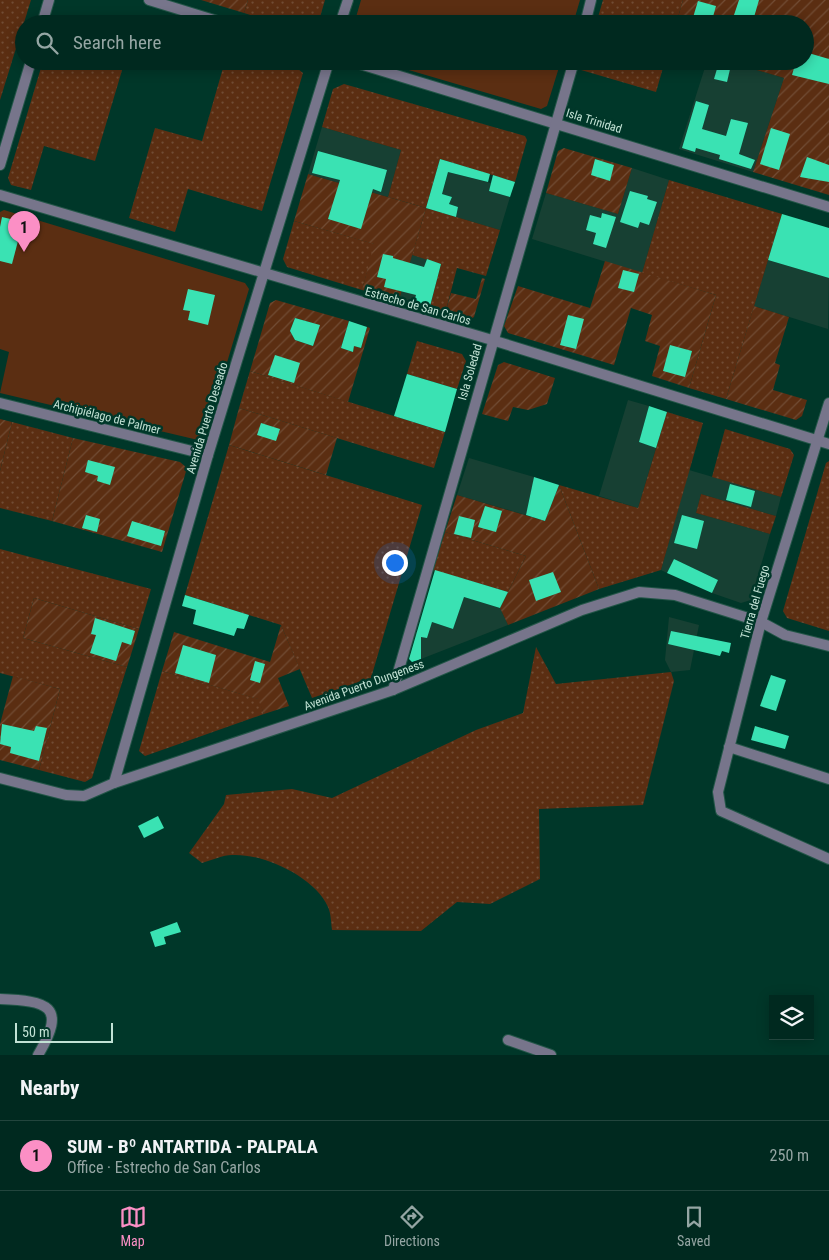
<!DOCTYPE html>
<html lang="en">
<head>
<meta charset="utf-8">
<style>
  body { margin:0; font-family:"Roboto Condensed",sans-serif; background:#0e352c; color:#f1f3f6 }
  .controls { position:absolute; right:15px; bottom:15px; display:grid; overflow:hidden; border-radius:0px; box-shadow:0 2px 12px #0003 }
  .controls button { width:45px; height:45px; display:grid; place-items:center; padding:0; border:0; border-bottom:1px solid #22453d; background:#00291f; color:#f1f3f6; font:25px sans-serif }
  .scale { position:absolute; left:15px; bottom:12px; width:98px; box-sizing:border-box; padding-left:5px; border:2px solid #c2e2d5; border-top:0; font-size:14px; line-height:18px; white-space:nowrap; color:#c2e2d5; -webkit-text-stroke:4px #003729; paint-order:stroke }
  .you { position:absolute; left:394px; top:562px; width:18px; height:18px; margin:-12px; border:4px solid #fff; border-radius:50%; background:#1a73e8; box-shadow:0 0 0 8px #1a73e833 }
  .badge { display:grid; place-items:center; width:32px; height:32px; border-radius:50%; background:#fb8fc5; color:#111; font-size:16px; font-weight:700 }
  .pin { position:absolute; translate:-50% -41px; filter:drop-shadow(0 1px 2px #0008) }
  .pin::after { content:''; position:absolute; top:26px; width:18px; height:15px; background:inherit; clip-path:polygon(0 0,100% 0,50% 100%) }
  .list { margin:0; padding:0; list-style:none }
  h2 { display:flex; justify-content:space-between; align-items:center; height:65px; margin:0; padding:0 20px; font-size:21px }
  h2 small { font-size:16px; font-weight:400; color:#95a6a4 }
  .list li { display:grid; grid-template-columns:32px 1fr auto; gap:15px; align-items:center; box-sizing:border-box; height:70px; padding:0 20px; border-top:1px solid #22453d }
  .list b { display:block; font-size:19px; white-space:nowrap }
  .list p { margin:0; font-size:16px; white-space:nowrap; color:#95a6a4 }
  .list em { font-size:16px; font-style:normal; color:#95a6a4 }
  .icon { flex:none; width:28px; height:28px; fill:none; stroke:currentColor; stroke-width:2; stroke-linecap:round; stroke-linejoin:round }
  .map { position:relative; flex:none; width:829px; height:1055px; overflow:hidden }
  .search { position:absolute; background:#00291f; box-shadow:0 2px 12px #0003; left:15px; right:15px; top:15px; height:55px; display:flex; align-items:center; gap:12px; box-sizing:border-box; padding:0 18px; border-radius:28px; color:#95a6a4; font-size:19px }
  .sheet { height:135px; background:#00291f }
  nav { display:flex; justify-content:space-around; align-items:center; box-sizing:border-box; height:70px; border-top:1px solid #22453d; background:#00291f; font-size:14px; color:#95a6a4 }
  nav a { display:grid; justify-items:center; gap:2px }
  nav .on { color:#fb8fc5 }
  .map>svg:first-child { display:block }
</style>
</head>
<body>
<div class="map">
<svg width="829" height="1055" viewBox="0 0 829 1055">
  <defs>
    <pattern id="grass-dots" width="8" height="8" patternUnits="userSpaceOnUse" patternTransform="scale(1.25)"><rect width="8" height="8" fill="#5b2e12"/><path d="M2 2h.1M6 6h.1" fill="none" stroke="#714c34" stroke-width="1.8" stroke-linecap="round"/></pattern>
    <pattern id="garden-furrows" width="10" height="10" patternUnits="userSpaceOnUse" patternTransform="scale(1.25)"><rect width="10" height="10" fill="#5b2e12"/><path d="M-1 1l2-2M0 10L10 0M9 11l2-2" fill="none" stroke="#714c34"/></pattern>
  </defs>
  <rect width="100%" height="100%" fill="#003729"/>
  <!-- built -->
  <g fill="#174033">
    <path d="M707,61H726L784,78L753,172L679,149Z"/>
    <path d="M322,127L401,150L388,197L308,174Z"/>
    <path d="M632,168L669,180L642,273L532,239L546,193L618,214Z"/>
    <path d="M448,172L491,183L489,191L510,197L500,230L456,217L458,207L449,204L452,197L431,191L433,184L444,187Z"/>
    <path d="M412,255L427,259L413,305L399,300Z"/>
    <path d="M768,260L829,278L828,329L754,306Z"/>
    <path d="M628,400L649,406L639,442L656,448L638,508L599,496Z"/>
    <path d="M469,458L534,477L526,515L457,495Z"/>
    <path d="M689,470L781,497L776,516L701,494L696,513L770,534L751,600L741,603L712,593L718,580L674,559L667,573L661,570Z"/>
    <path d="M464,597L500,608L508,625L421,659V642L417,641L418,637L415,636L416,632L421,633L432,622L453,629Z"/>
    <path d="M669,617L699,625L690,670L671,672L665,660Z"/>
  </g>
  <!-- grass -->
  <g fill="url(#grass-dots)">
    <path d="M0,0H31L0,100Z"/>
    <path d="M248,0H325L318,24H279L244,13Z"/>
    <path d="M603,0H683L676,24H596Z"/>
    <path d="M43,61H105L123,67L95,161L44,146L31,190L11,185L8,178Z"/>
    <path d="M225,61C249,61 284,55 303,73L262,211L188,189L175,232L129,218L155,128L202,141Z"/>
    <path d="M584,61H665L656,92L581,70Z"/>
    <path d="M344,84L525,136L527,140L515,182L440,159L426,208L500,230L486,276L457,268L445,314L429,310L441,264L412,255L426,208L388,197L401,150L322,127L333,89Z"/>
    <path d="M669,180L782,214L726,399L689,388L716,295L642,273Z"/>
    <path d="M294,221L375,244L362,290L287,267L283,259Z"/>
    <path d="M417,341L462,354L466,361L457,389L407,374Z"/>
    <path d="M250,371L445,432L434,468L239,408Z"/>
    <path d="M667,412L703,423L661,570L599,589L559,485L638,508Z"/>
    <path d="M12,422L73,438L52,521L0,508V471Z"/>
    <path d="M725,429L790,449L794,455L781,497L712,477Z"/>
    <path d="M229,445L422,505L371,678L312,698L281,625L185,595Z"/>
    <path d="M829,461V631L787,618L783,611L826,463Z"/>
    <path d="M701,494L776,516L770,534L696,513Z"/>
    <path d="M445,532L526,556L508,592L433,570Z"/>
    <path d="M0,549L151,589L139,629L34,598L23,638L127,667L92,778L85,782L39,770L60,689L0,673Z"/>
    <path d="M536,647L556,684L671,672L674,681L643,805L539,809L540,879L490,904L457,902L421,931L332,930C331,923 331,913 328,907C315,877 263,853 232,855C223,855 212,860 202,863L189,853L224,804L226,795L292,789L332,798L476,730L523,713Z"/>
    <path d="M162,671L259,699L264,714L145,756L139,751Z"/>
  </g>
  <!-- park -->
  <g fill="#5b2e12">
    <path d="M361,0H580L573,24H354Z"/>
    <path d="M378,61H561L547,106L541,109Z"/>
    <path d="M4,210L245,283L249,289L205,436L198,440L0,393L9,352L0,349V212Z"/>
  </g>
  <!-- garden -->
  <g fill="url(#garden-furrows)" fill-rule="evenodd">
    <path d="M201,0H248L244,13Z"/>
    <path d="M683,0H829V195L753,172L784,78L726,61H805V24H676Z"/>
    <path d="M564,148L632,168L618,214L546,193L558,151Z"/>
    <path d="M308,174L426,208L399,300L362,290L374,244L294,221Z"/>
    <path d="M605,261L716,295L689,388L652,376L660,346L645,341L652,315L631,308L614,365L508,333L504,326L518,286L590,308Z"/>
    <path d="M482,278L485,279L474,317L467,321L445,314L451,293L476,299Z"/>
    <path d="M276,300L349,321L341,348L353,352L354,346L361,348L367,327L370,328L348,402L250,371L270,303ZM295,318L319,325L313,346L295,340L290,331Z"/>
    <path d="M754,306L789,317L775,363L780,365L773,390L807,400L802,416L796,420L726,399Z"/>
    <path d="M504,362L555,378L547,404L528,410L513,407L508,421L482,414L498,365Z"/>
    <path d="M239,408L337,438L326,475L229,445Z"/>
    <path d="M0,419L12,422L0,471Z"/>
    <path d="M73,438L180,462L187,468L162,552L52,521Z"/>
    <path d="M559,485L599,589L508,625L500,608L526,556L445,532L457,495L545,521Z"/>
    <path d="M34,598L139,629L127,667L23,638Z"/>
    <path d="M281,625L300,669L278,678L289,706L264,714L258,699L162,671L174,632L270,662Z"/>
    <path d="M13,676L60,689L39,770L0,760V724Z"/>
  </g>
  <!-- building -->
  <g fill="#3ae2b3">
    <path d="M739,0H759L752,24H731Z"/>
    <path d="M698,1L716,6L711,24H691Z"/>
    <path d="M805,52L829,59V84L792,75L796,61H805Z"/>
    <path d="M719,62L731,65L727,82L714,79Z"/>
    <path d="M696,101L709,105L702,129L726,136L731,119L748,123L739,154L755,160L751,169L719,159L720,155L696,148L695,152L682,148Z"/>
    <path d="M771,128L790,134L779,170L760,164Z"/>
    <path d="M318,151L387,170L381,192L373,189L361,229L328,219L340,180L312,173Z"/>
    <path d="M807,157L829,165V182L800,177Z"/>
    <path d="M440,159L490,174L488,182L448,172L442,194L452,197L449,204L458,207L456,217L426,208Z"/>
    <path d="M595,159L614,165L610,181L591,175Z"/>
    <path d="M493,175L515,182L510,197L489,191Z"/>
    <path d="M630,191L648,196L647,199L657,202L649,225L640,222L638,228L620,222Z"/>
    <path d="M602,213L616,217L606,248L593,244L596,233L586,230L590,215L601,218Z"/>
    <path d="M782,214L829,228V278L768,260Z"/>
    <path d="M2,217L23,222L12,264L0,261V227Z"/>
    <path d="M383,254L393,256V258L424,267L427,259L441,264L429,310L413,305L416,295L384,287L386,279L377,277Z"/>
    <path d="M623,270L639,274L634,292L618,288Z"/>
    <path d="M188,289L215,295L208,325L188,320L190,311L183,310Z"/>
    <path d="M568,315L584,319L576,349L560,345Z"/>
    <path d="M295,318L320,325L313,346L295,340L290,331Z"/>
    <path d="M349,321L367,327L361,348L354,346L353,352L341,348Z"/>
    <path d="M670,345L692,351L685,377L663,371Z"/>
    <path d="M275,355L300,363L294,383L268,375Z"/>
    <path d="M407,374L457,389L445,432L394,416Z"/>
    <path d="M649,406L667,412L656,448L639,442Z"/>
    <path d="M261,423L280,429L276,441L257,435Z"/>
    <path d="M88,460L115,467L110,485L97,481L98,476L85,472Z"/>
    <path d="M534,477L559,485L545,521L526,515Z"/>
    <path d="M730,484L755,491L751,507L726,500Z"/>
    <path d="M485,506L502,511L496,532L478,527Z"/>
    <path d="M86,515L100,519L97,532L82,528Z"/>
    <path d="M682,515L704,521L697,549L674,543Z"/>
    <path d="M459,516L475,520L471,538L454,534Z"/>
    <path d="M132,521L165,531L161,546L127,536Z"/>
    <path d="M674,559L718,580L712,593L667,573Z"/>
    <path d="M435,570L508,592L500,608L464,597L453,629L432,622L427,638L421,637V659L412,662L409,659Z"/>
    <path d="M553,572L561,592L536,601L529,580Z"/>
    <path d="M185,595L249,615L244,629L237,628L234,636L193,624L196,610L182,606Z"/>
    <path d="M95,618L135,631L131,645L122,642L116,661L90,653L96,635L91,634Z"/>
    <path d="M671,631L731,643L729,653L722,651L720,656L668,644Z"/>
    <path d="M183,645L216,655L209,683L175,673Z"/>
    <path d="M255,661L265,664L260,683L250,680Z"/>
    <path d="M771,675L786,680L776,711L760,706Z"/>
    <path d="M2,724L34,731L36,726L47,728L39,761L10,753L11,747L0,744Z"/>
    <path d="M755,726L789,736L785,749L751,740Z"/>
    <path d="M158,816L164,828L144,838L138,826Z"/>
    <path d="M177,922L181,932L164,937L166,944L155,947L150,932Z"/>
  </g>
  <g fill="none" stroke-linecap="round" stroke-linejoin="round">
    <defs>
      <g id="street">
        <path d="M149,0L227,24"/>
        <path d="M42,24L49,0"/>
        <path d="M340,24L348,0"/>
        <path d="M585,24L591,0"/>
        <path d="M350,61L829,207"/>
        <path d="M0,165L31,61"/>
        <path d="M0,195L492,340L829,444"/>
        <path d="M0,403L208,455"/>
        <path d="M829,403L761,622L718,792L721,811L829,859"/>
        <path d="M393,690L574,61"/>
        <path d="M729,747L829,779"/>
        <path d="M0,778L66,795L84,796L114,783L393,690L582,610L639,592L675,595L761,622L785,635L829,646"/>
        <path d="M114,783L208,455L329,61"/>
        <path d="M0,999C47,1001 68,1005 38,1055"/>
        <path d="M508,1040L551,1055"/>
      </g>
    </defs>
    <!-- street casing -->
    <use href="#street" stroke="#235648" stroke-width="12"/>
    <!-- street -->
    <use href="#street" stroke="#77758b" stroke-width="10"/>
  </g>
  <g text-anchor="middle" stroke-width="5" stroke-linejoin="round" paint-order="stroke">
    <!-- street labels -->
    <g font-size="12" fill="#c2e2d5" stroke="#003729">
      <text transform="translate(594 121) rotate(17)" y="4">Isla Trinidad</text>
      <text transform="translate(418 306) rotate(16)" y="4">Estrecho de San Carlos</text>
      <text transform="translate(470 372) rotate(-74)" y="4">Isla Soledad</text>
      <text transform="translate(107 417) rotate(14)" y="4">Archipiélago de Palmer</text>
      <text transform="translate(207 418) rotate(-73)" y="4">Avenida Puerto Deseado</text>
      <text transform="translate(755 602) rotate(-74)" y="4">Tierra del Fuego</text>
      <text transform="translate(364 685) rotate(-20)" y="4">Avenida Puerto Dungeness</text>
    </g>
  </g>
</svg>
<div class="controls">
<button><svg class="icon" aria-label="layers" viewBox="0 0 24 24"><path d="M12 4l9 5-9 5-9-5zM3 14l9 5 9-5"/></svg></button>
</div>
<div class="scale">50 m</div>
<div class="you"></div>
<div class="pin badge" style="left:24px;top:252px">1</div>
<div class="search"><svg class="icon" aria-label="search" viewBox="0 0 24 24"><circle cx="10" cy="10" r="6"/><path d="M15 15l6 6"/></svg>Search here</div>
</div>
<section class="sheet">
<h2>Nearby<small></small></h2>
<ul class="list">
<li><span class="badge">1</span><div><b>SUM - Bº ANTARTIDA - PALPALA</b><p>Office · Estrecho de San Carlos</p></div><em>250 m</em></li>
</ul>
</section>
<nav>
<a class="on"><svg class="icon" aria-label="map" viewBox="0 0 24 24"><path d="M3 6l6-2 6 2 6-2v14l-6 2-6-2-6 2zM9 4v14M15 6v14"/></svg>Map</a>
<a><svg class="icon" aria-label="directions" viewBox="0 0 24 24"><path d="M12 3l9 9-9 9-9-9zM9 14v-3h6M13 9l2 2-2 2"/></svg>Directions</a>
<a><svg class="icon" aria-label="saved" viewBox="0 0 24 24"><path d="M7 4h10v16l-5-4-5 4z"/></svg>Saved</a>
</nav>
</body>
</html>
